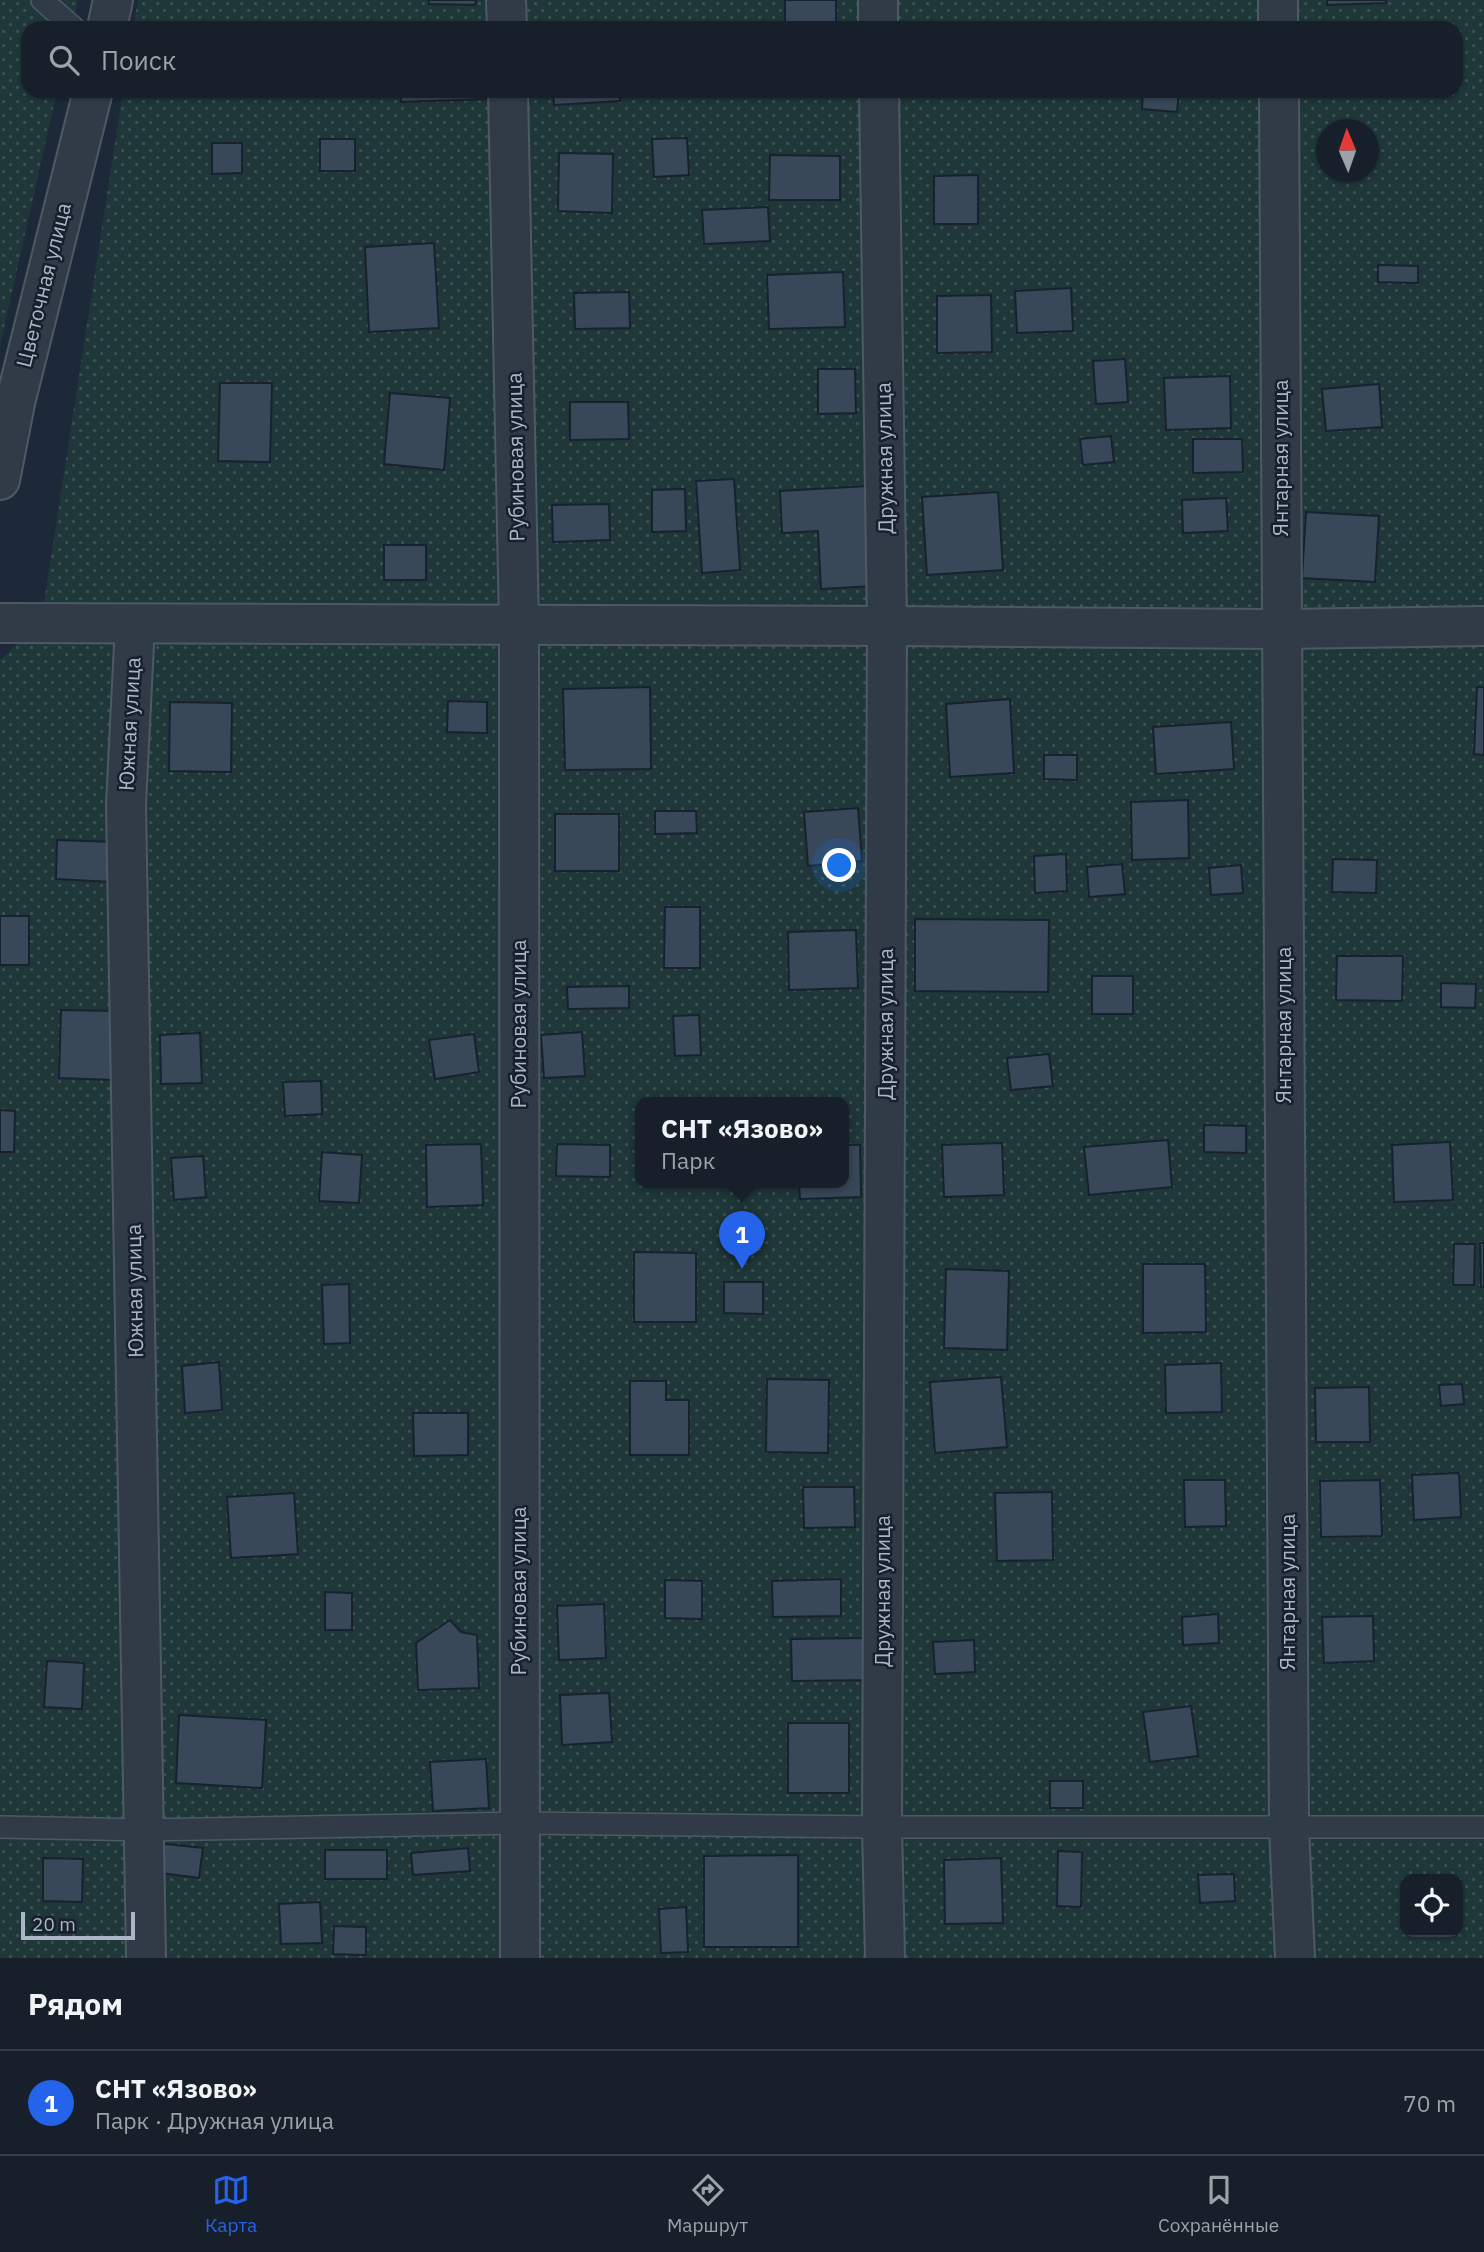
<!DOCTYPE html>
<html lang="ru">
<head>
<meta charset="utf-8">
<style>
  body { margin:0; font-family:"IBM Plex Sans",sans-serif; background:#232c36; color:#f1f3f6 }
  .controls { position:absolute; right:21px; bottom:21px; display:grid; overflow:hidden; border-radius:14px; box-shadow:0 2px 5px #0004 }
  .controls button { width:63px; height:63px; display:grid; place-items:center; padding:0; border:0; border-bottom:2px solid #353d47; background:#161f2a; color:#f1f3f6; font:35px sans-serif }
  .compass { position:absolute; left:1316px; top:119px; width:63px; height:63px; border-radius:50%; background:#161f2a; box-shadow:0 2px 5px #0004; rotate:358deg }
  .scale { position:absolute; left:21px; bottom:18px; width:114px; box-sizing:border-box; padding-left:7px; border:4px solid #aab6c6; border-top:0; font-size:19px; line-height:24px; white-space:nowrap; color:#aab6c6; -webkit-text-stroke:5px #17202c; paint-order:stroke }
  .you { position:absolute; left:840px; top:866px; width:24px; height:24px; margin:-18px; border:5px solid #fff; border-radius:50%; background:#1a73e8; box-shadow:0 0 0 10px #1a73e833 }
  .badge { display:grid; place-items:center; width:46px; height:46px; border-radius:50%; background:#2563eb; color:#fff; font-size:23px; font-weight:700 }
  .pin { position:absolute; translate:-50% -58px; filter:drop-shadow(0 2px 4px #0008) }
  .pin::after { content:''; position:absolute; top:37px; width:24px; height:21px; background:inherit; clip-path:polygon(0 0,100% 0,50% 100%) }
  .popup { position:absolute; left:635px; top:1097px; width:214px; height:91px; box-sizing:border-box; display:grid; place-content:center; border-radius:14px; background:#161f2a; filter:drop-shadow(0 2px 5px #0005); font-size:23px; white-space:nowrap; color:#9ea2a8 }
  .popup b { font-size:26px; color:#f1f3f6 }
  .popup::after { content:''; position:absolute; left:50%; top:100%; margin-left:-14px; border:14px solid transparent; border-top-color:#161f2a }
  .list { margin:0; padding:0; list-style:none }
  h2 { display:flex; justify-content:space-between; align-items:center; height:91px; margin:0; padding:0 28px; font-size:30px }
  h2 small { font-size:23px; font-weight:400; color:#9ea2a8 }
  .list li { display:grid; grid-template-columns:46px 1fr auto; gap:21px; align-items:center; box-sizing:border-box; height:105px; padding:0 28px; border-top:2px solid #353d47 }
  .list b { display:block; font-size:26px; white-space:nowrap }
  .list p { margin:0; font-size:23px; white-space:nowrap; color:#9ea2a8 }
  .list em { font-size:23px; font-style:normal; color:#9ea2a8 }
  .icon { flex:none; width:38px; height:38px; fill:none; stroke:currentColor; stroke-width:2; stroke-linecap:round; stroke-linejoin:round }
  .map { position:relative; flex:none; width:1484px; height:1958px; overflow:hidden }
  .search { position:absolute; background:#161f2a; box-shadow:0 2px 5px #0004; left:21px; right:21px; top:21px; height:77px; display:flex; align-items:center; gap:18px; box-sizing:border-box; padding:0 24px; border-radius:21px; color:#9ea2a8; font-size:26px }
  .sheet { height:196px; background:#161f2a }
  nav { display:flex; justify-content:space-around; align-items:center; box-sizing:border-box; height:98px; border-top:2px solid #353d47; background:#161f2a; font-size:19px; color:#9ea2a8 }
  nav a { display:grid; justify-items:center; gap:4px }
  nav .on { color:#2563eb }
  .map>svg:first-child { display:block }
</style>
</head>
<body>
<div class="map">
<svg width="1484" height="1958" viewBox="0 0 1484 1958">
  <defs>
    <pattern id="grass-dots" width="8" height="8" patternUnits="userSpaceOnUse" patternTransform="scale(1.75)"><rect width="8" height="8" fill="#1f3739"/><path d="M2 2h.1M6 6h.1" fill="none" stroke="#3d5254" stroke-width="1.8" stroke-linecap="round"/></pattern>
  </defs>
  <rect width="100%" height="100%" fill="#1d2938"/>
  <!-- grass -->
  <g fill="url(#grass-dots)" fill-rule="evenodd">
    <path d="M0,0H78L72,28H28V91H57L0,346Z"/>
    <path d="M138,0H1484V1958H0V660L41,622L123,91H1456V28H133ZM1326,130H1368V172H1326ZM640,1103H844V1183H640ZM1405,1879H1458V1932H1405Z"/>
  </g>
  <!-- building -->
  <g fill="#394859" stroke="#18222e" stroke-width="2">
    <path d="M429,0H476L475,5L429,4Z"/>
    <path d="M785,0H836V22L785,23Z"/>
    <path d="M1327,0H1386V3L1327,5Z"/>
    <path d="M401,91H486L487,99L401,102Z"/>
    <path d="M553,91H619L620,101L554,105Z"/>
    <path d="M1143,91H1179L1177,112L1142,109Z"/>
    <path d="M687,138L689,175L654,177L652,139Z"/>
    <rect x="320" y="139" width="35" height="32"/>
    <path d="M212,143H242V173L212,174Z"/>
    <path d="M559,153L613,154L612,213L558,211Z"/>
    <path d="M770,155L840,156V200H769Z"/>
    <path d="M978,175V224H934V176Z"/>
    <path d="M768,207L770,241L704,244L702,210Z"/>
    <path d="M434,243L439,328L369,332L365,247Z"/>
    <path d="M1378,265L1418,266V283L1378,282Z"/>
    <path d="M843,272L845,327L769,329L767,275Z"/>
    <path d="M1071,288L1073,331L1017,333L1015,291Z"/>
    <path d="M629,292L630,328L575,329L574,293Z"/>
    <path d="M991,295L992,352L937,353V296Z"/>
    <path d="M1125,359L1128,402L1096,404L1093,361Z"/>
    <path d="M818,369H855L856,413L818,414Z"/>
    <path d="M1230,376L1231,428L1166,430L1164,378Z"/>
    <path d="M220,383H272L270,462L218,461Z"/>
    <path d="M1379,384L1382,427L1326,431L1322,389Z"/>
    <path d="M390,393L450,398L444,470L384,464Z"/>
    <path d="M570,402H628L629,439L570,440Z"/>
    <path d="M1111,436L1114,462L1083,465L1080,439Z"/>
    <path d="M1193,439H1242L1243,472L1193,473Z"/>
    <path d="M734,479L740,570L702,573L696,481Z"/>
    <path d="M868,486L873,586L821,589L818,531L782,533L780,491Z"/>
    <path d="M685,489L686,531L652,532V490Z"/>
    <path d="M998,492L1003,570L927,575L922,497Z"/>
    <path d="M1226,498L1228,531L1183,533L1182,500Z"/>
    <path d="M609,504L610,540L553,542L552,505Z"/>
    <path d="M1306,512L1379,516L1375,582L1302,578Z"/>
    <rect x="384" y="545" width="42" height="35"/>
    <path d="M650,687L651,769L565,770L563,689Z"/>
    <path d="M1477,687H1484V755L1474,754Z"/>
    <path d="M1010,699L1014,773L950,777L946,704Z"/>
    <path d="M448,701L487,702V733L447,732Z"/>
    <path d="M170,702L232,703L231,772L169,771Z"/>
    <path d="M1231,722L1234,769L1156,774L1153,727Z"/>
    <path d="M1044,755H1077V780L1044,779Z"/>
    <path d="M1188,800L1189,858L1132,860L1131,802Z"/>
    <path d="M858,808L862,861L808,866L804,812Z"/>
    <path d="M655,811H696L697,833L655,834Z"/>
    <rect x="555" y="814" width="64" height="57"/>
    <path d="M57,840L114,842L112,882L56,879Z"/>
    <path d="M1066,854L1067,891L1035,893L1034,856Z"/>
    <path d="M1333,859L1377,860L1376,893L1332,892Z"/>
    <path d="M1122,864L1125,894L1089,897L1087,867Z"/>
    <path d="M1241,865L1243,893L1211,895L1209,868Z"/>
    <path d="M665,907H700V968H664Z"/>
    <rect x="0" y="916" width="29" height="49"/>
    <path d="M915,919L1049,920L1048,992L915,991Z"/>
    <path d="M856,930L858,988L789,990L788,932Z"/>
    <path d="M1337,956H1403L1402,1001L1336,1000Z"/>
    <rect x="1092" y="976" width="41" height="38"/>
    <path d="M1441,983L1476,984L1475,1008L1441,1007Z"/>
    <path d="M629,986V1008L568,1009L567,987Z"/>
    <path d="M61,1010L116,1011L114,1080L59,1078Z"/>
    <path d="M699,1015L701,1055L675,1056L673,1016Z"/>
    <path d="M582,1032L585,1076L544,1078L541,1035Z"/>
    <path d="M200,1033L202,1083L161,1084L160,1035Z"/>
    <path d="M474,1034L479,1072L435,1079L429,1040Z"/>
    <path d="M1049,1054L1053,1086L1011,1090L1007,1058Z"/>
    <path d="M321,1081L322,1114L285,1116L283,1082Z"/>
    <path d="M0,1110L15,1111L14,1152H0Z"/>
    <path d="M1204,1125L1246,1126V1153L1204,1152Z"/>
    <path d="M1168,1140L1172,1187L1089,1195L1084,1147Z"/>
    <path d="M1450,1142L1453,1200L1394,1202L1392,1145Z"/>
    <path d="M1002,1143L1004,1195L944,1197L942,1145Z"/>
    <path d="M481,1144L483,1205L427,1207L426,1145Z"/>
    <path d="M557,1144L610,1145V1177L556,1176Z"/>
    <path d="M844,1145H860L861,1197L800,1199L799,1183H844Z"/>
    <path d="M322,1152L362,1155L359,1203L319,1201Z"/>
    <path d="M203,1156L206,1197L174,1200L171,1158Z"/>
    <path d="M1480,1243H1484V1287H1481Z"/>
    <path d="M1454,1244H1475L1474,1285H1453Z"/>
    <path d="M634,1252L696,1253V1322H634Z"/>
    <path d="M1143,1264H1205L1206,1332L1143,1333Z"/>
    <path d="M946,1269L1009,1271L1007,1350L944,1348Z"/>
    <path d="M724,1282H763V1314L724,1313Z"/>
    <path d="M349,1284L350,1343L324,1344L322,1285Z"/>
    <path d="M219,1362L222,1410L185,1413L182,1366Z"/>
    <path d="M1221,1363L1222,1412L1166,1413L1165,1365Z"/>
    <path d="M1001,1377L1007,1447L935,1453L930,1382Z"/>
    <path d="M767,1379L829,1380L828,1453L766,1452Z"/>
    <path d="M630,1381H666V1400H689V1455H630Z"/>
    <path d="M1462,1384L1464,1404L1441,1406L1439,1385Z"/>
    <path d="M1369,1387L1370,1442H1316L1315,1388Z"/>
    <path d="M413,1413H468V1455L414,1456Z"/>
    <path d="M1459,1473L1461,1517L1414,1520L1412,1475Z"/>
    <path d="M1184,1480H1225L1226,1526L1185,1527Z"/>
    <path d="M1380,1480L1382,1536L1321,1537L1320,1481Z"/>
    <path d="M803,1487H854L855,1527L804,1528Z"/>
    <path d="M1052,1492L1053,1560L997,1561L995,1493Z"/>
    <path d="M294,1493L298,1554L231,1558L227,1497Z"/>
    <path d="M841,1579V1616L773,1617L772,1581Z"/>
    <path d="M665,1580L702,1581V1619L665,1618Z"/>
    <path d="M325,1592L352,1593V1630H325Z"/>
    <path d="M604,1604L606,1658L559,1660L557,1606Z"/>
    <path d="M1218,1614L1219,1643L1183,1645L1182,1617Z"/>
    <path d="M1373,1616L1374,1661L1324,1663L1322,1617Z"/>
    <path d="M450,1620L461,1632L477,1635L479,1688L418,1690L416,1643Z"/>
    <path d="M870,1638V1680L792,1681L791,1639Z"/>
    <path d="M974,1640L975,1672L935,1674L933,1642Z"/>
    <path d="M47,1661L84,1663L82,1709L44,1707Z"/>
    <path d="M609,1693L612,1742L562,1745L560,1695Z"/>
    <path d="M1191,1706L1198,1756L1150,1762L1143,1712Z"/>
    <path d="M179,1715L266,1720L262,1788L176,1783Z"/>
    <rect x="788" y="1723" width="61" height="70"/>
    <path d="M486,1759L489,1808L433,1811L430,1762Z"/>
    <rect x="1050" y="1781" width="33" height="27"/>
    <path d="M157,1843L203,1848L199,1878L153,1872Z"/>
    <path d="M468,1848L470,1871L413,1875L411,1853Z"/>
    <rect x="325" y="1850" width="62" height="29"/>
    <path d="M1058,1851L1082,1852L1081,1907L1057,1906Z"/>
    <path d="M798,1855V1947H704V1856Z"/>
    <path d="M43,1858L83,1859L82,1902L43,1901Z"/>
    <path d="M1001,1858L1003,1923L945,1924L944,1860Z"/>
    <path d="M1234,1874L1235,1901L1200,1903L1198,1875Z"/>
    <path d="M320,1902L322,1943L281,1944L279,1904Z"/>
    <path d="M686,1907L688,1952L661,1953L659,1909Z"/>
    <path d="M334,1926L366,1927V1955L333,1954Z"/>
  </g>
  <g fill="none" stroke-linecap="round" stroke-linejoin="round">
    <defs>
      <g id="lane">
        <path d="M42,0L74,28"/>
        <path d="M0,1827L145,1830L519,1823L882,1827H1484"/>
      </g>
      <g id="street">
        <path d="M506,0L507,28"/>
        <path d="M878,0V28"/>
        <path d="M1278,0V28"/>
        <path d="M107,28L113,0"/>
        <path d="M508,91L519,625L520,1958"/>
        <path d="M879,91L887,626L882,1827L885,1958"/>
        <path d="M1279,91L1289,1828L1295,1958"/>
        <path d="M0,480L15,403L93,91"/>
        <path d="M0,623L887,626L1282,629L1484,626"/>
        <path d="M135,624L126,805L146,1958"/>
      </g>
    </defs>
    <!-- lane casing -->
    <use href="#lane" stroke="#4e5966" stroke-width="24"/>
    <!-- street casing -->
    <use href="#street" stroke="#4e5966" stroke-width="42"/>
    <!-- lane -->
    <use href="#lane" stroke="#313b48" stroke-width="21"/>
    <!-- street -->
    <use href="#street" stroke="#313b48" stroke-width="38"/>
  </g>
  <g text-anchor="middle" stroke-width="5" stroke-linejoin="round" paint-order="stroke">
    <!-- street labels -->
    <g font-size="21" fill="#aab6c6" stroke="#17202c">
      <text transform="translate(44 285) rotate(-76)" y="7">Цветочная улица</text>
      <text transform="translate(516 457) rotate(-91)" y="7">Рубиновая улица</text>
      <text transform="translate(885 458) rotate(-91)" y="7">Дружная улица</text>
      <text transform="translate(1281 458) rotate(-90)" y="7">Янтарная улица</text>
      <text transform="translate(130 724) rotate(-87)" y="7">Южная улица</text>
      <text transform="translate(519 1024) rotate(-90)" y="7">Рубиновая улица</text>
      <text transform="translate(886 1024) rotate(-90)" y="7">Дружная улица</text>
      <text transform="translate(1284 1025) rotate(-90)" y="7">Янтарная улица</text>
      <text transform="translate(135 1291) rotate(-91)" y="7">Южная улица</text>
      <text transform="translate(519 1591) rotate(-90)" y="7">Рубиновая улица</text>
      <text transform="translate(883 1591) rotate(-90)" y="7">Дружная улица</text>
      <text transform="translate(1288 1592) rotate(-90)" y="7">Янтарная улица</text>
    </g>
  </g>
</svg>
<div class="controls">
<button><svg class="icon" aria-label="locate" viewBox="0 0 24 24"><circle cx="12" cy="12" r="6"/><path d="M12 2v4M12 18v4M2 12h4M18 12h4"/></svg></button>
</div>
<svg class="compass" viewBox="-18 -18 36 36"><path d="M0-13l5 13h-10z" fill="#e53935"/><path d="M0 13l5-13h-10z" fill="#9ea2a8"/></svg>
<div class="scale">20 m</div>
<div class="you"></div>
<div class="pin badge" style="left:742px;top:1269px">1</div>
<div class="popup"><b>СНТ «Язово»</b>Парк</div>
<div class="search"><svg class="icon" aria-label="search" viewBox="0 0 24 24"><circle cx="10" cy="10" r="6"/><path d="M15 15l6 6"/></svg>Поиск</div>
</div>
<section class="sheet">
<h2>Рядом<small></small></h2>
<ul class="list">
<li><span class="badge">1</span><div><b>СНТ «Язово»</b><p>Парк · Дружная улица</p></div><em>70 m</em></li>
</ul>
</section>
<nav>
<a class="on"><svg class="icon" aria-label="map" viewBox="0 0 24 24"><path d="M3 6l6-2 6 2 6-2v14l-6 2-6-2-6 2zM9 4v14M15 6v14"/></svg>Карта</a>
<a><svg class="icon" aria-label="directions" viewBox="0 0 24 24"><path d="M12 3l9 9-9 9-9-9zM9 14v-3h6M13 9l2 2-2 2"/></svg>Маршрут</a>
<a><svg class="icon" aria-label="saved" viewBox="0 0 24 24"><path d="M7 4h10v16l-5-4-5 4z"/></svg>Сохранённые</a>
</nav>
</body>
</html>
